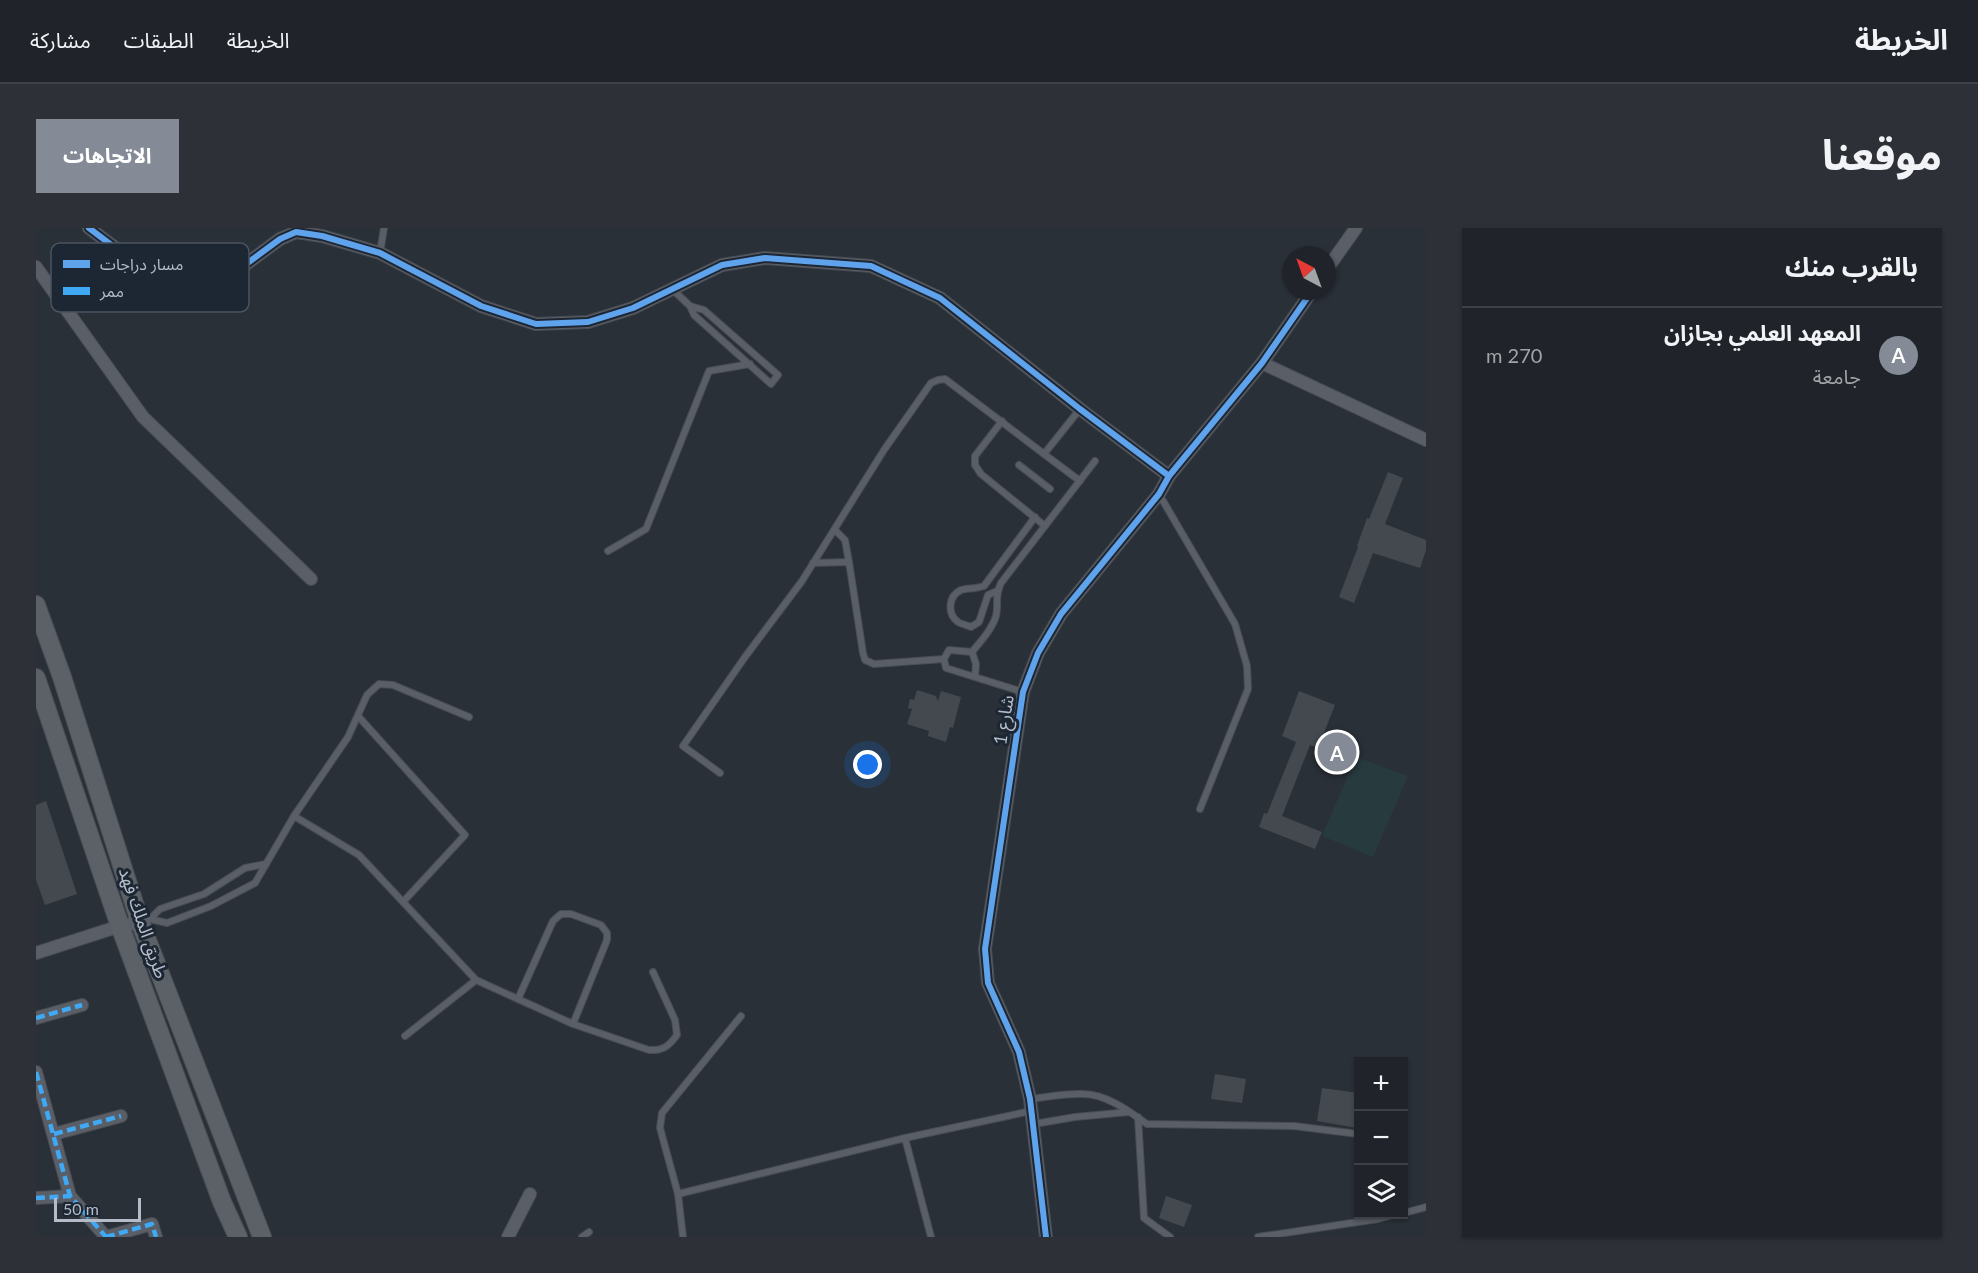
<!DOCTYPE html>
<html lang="ar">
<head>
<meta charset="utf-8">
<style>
  body { margin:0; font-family:Lato,"Noto Sans Arabic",sans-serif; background:#2d3036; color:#f1f3f6; direction:rtl }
  .controls { position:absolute; right:18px; bottom:18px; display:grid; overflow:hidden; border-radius:0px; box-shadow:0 2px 4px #0004 }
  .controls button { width:54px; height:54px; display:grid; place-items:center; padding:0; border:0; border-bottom:2px solid #3d4147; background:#20242a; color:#f1f3f6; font:30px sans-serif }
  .compass { position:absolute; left:1246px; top:18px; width:54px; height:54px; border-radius:50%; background:#20242a; box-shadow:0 2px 4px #0004; rotate:319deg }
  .scale { position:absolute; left:18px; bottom:15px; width:87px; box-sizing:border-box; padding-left:6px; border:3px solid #b4bcc9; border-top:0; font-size:16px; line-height:21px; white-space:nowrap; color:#b4bcc9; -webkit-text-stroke:4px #1d2633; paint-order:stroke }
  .you { position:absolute; left:832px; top:537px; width:21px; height:21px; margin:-15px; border:4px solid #fff; border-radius:50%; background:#1a73e8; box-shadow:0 0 0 9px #1a73e833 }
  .badge { display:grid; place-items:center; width:39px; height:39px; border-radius:50%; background:#848b96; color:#fff; font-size:20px; font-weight:700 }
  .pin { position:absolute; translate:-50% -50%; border:3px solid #fff; box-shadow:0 2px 6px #0006 }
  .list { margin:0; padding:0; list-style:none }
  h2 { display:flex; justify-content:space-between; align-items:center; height:78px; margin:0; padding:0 24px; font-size:26px }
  h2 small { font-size:20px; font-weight:400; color:#a2a4a8 }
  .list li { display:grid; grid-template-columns:39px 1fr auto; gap:18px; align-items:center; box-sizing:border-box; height:96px; padding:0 24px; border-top:2px solid #3d4147 }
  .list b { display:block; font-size:22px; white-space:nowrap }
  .list p { margin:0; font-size:20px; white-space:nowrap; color:#a2a4a8 }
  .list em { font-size:20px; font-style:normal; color:#a2a4a8 }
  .icon { flex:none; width:33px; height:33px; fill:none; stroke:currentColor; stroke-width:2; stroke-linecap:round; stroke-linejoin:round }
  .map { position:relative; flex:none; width:1390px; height:1009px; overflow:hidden; direction:ltr; border-radius:0px }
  header { display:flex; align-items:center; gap:36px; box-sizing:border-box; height:84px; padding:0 30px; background:#20242a; border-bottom:2px solid #3d4147 }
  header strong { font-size:28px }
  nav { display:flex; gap:33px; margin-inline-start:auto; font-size:21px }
  .intro { display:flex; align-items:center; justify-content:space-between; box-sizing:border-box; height:144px; padding:0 36px }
  h1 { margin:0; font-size:42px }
  .button { padding:15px 27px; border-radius:0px; background:#848b96; color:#fff; font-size:21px; font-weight:700 }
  main { display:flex; gap:36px; padding:0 36px }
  aside { flex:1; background:#20242a; border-radius:0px; box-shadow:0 2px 4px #0004 }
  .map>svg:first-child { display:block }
</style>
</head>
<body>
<header>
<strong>الخريطة</strong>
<nav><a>الخريطة</a><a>الطبقات</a><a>مشاركة</a></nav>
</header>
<div class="intro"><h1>موقعنا</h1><a class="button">الاتجاهات</a></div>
<main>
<aside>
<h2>بالقرب منك<small></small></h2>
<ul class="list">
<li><span class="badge">A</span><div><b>المعهد العلمي بجازان</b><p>جامعة</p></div><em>270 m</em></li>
</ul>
</aside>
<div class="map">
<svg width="1390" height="1009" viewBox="0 0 1390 1009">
  <rect width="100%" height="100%" fill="#2a3038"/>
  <!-- green -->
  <path fill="#273a3e" d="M1320,529L1372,548L1337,629L1286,608Z"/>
  <!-- building -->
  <g fill="#444950">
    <path d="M1352,244L1367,250L1349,296L1390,312V322L1384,340L1337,325L1318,375L1303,369L1322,319L1321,318L1331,290L1333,291Z"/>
    <path d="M881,462L900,468L902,473L905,463L925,469L917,500L914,499L910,514L892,508L893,503L871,496L876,481L872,480L874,471L878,472Z"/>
    <path d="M1263,463L1299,477L1282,520L1274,517L1246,588L1286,604L1279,621L1223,599L1228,585L1231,586L1260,514L1246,508Z"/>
    <path d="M10,573L41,666L9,677L0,652V577Z"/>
    <path d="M1179,846L1210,851L1206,875L1175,871Z"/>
    <path d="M1286,860L1323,865L1321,900L1281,893Z"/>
    <path d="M1130,968L1156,977L1148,999L1123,990Z"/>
  </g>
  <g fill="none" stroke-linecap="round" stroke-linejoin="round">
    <defs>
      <g id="lane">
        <path d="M344,25L348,0"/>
        <path d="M636,61L654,78L668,82L742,147L735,156L658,87L654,78"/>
        <path d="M966,193L939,228V237L945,246L1009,298"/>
        <path d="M983,237L1014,261"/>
        <path d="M1044,253L1008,226L1044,181"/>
        <path d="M1123,266L1199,396L1211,438L1212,461L1164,581"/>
        <path d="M799,302L809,312L813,334"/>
        <path d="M572,323L610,301L673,143L714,136"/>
        <path d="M777,335L813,334L827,425L829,432L838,436L908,431"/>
        <path d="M961,363L952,367L943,394L935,399C931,397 925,396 922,394C911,386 912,368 925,362C931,360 940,361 948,358L999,289"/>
        <path d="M936,424L913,422L908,431L910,440L987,464"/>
        <path d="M939,449L940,436L936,424C945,413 956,401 960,388C963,376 958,370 965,355L1059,233"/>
        <path d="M322,488L429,607L367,674"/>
        <path d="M684,545L647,518L709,429L766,353L848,222L895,155L902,152L909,151L1008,226"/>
        <path d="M258,588L323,627L440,752L369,808"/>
        <path d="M114,691L124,681L168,666L209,640L230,636"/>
        <path d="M105,694L114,691L131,695L175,678L219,655L258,588L312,509L331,467L343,456L357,457L433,489"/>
        <path d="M440,752L537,796L613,822C627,823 633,818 641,807L639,792L617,744"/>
        <path d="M482,771L517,693L525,686H535L565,697L571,705V712L537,796"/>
        <path d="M994,871C1011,869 1030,865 1047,866C1070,866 1093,883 1111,896L1258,898L1322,906"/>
        <path d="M1102,889L1108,990L1134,1009"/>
        <path d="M998,896L1039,889L1093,884"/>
        <path d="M869,910L895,1009"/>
        <path d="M642,966L869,910L995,883"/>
        <path d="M1368,985L1390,979"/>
        <path d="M546,1009L553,1004"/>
        <path d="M647,1009L642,966L624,900L626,885L705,788"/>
        <path d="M1222,1009L1342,991L1360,986"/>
      </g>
      <g id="street">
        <path d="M53,0L123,53L142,62H175L244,11L260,4L286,8L344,25L445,78L500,96L552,94L597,80L686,37L729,30L835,38L904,70L1044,181L1133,248"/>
        <path d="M0,39L107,189L275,351"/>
        <path d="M1291,41L1320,0"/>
        <path d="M1226,135L1390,212"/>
        <path d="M0,725L84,698L104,694"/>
        <path d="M0,790L46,777"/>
        <path d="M0,844L34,968L70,1009"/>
        <path d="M18,906L85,888"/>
        <path d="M0,970L34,968"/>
        <path d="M70,1009L116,996L120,1009"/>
        <path d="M472,1009L494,966"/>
        <path d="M1010,1009L994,871L983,824L952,755L949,721L987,464L1002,425L1025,386L1123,266L1133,248L1226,135L1276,63"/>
      </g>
      <g id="primary">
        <path d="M0,377L26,449L104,694L226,1009"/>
        <path d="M0,450L84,698L186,974L202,1009"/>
      </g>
    </defs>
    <!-- lane casing -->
    <use href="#lane" stroke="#484c53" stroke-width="8"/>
    <!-- street casing -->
    <use href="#street" stroke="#484c53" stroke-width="14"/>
    <!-- primary casing -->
    <use href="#primary" stroke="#484c55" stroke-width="20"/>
    <!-- lane -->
    <use href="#lane" stroke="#5a5e66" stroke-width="6"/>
    <!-- street -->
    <use href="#street" stroke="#5a5e66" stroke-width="12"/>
    <!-- primary -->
    <use href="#primary" stroke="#5c6168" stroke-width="18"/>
    <!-- quiet -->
    <g stroke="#3fa9f5" stroke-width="4.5" stroke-dasharray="9 4.5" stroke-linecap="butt">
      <path d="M0,790L46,777"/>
      <path d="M0,844L34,968L70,1009"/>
      <path d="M18,906L85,888"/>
      <path d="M0,970L34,968"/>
      <path d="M70,1009L116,996L120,1009"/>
    </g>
    <defs>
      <g id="cycleway">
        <path d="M53,0L123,53L142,62H175L244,11L260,4L286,8L344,25L445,78L500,96L552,94L597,80L686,37L729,30L835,38L904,70L1044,181L1133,248"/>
        <path d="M1010,1009L994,871L983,824L952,755L949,721L987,464L1002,425L1025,386L1123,266L1133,248L1226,135L1276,63"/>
      </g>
    </defs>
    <!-- cycleway casing -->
    <use href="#cycleway" stroke="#1d2633" stroke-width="10"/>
    <!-- cycleway -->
    <use href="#cycleway" stroke="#60a3ed" stroke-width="6"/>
  </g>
  <g text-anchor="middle" stroke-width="6" stroke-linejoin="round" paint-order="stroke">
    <!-- street labels -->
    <g font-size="18" fill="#b4bcc9" stroke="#1d2633">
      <text transform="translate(968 492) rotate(-81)" y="6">شارع 1</text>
      <text transform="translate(107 695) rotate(71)" y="6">طريق الملك فهد</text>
    </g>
  </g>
  <!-- legend -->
  <rect x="15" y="15" width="198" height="69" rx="9" fill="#1d2633" stroke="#4a5360" stroke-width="1.5"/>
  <rect x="27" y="32" width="27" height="8" fill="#60a3ed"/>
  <rect x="27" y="59" width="27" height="8" fill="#3fa9f5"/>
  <g font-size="16" fill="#b4bcc9">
    <text x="64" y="42">مسار دراجات</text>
    <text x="64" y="69">ممر</text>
  </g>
</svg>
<div class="controls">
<button>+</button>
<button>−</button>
<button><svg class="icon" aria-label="layers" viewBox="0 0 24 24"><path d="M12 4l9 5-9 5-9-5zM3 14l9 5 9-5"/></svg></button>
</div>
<svg class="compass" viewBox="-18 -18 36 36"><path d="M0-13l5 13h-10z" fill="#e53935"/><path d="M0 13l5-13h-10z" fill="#a2a4a8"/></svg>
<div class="scale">50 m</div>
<div class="you"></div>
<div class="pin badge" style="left:1301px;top:524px">A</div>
</div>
</main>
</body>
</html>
